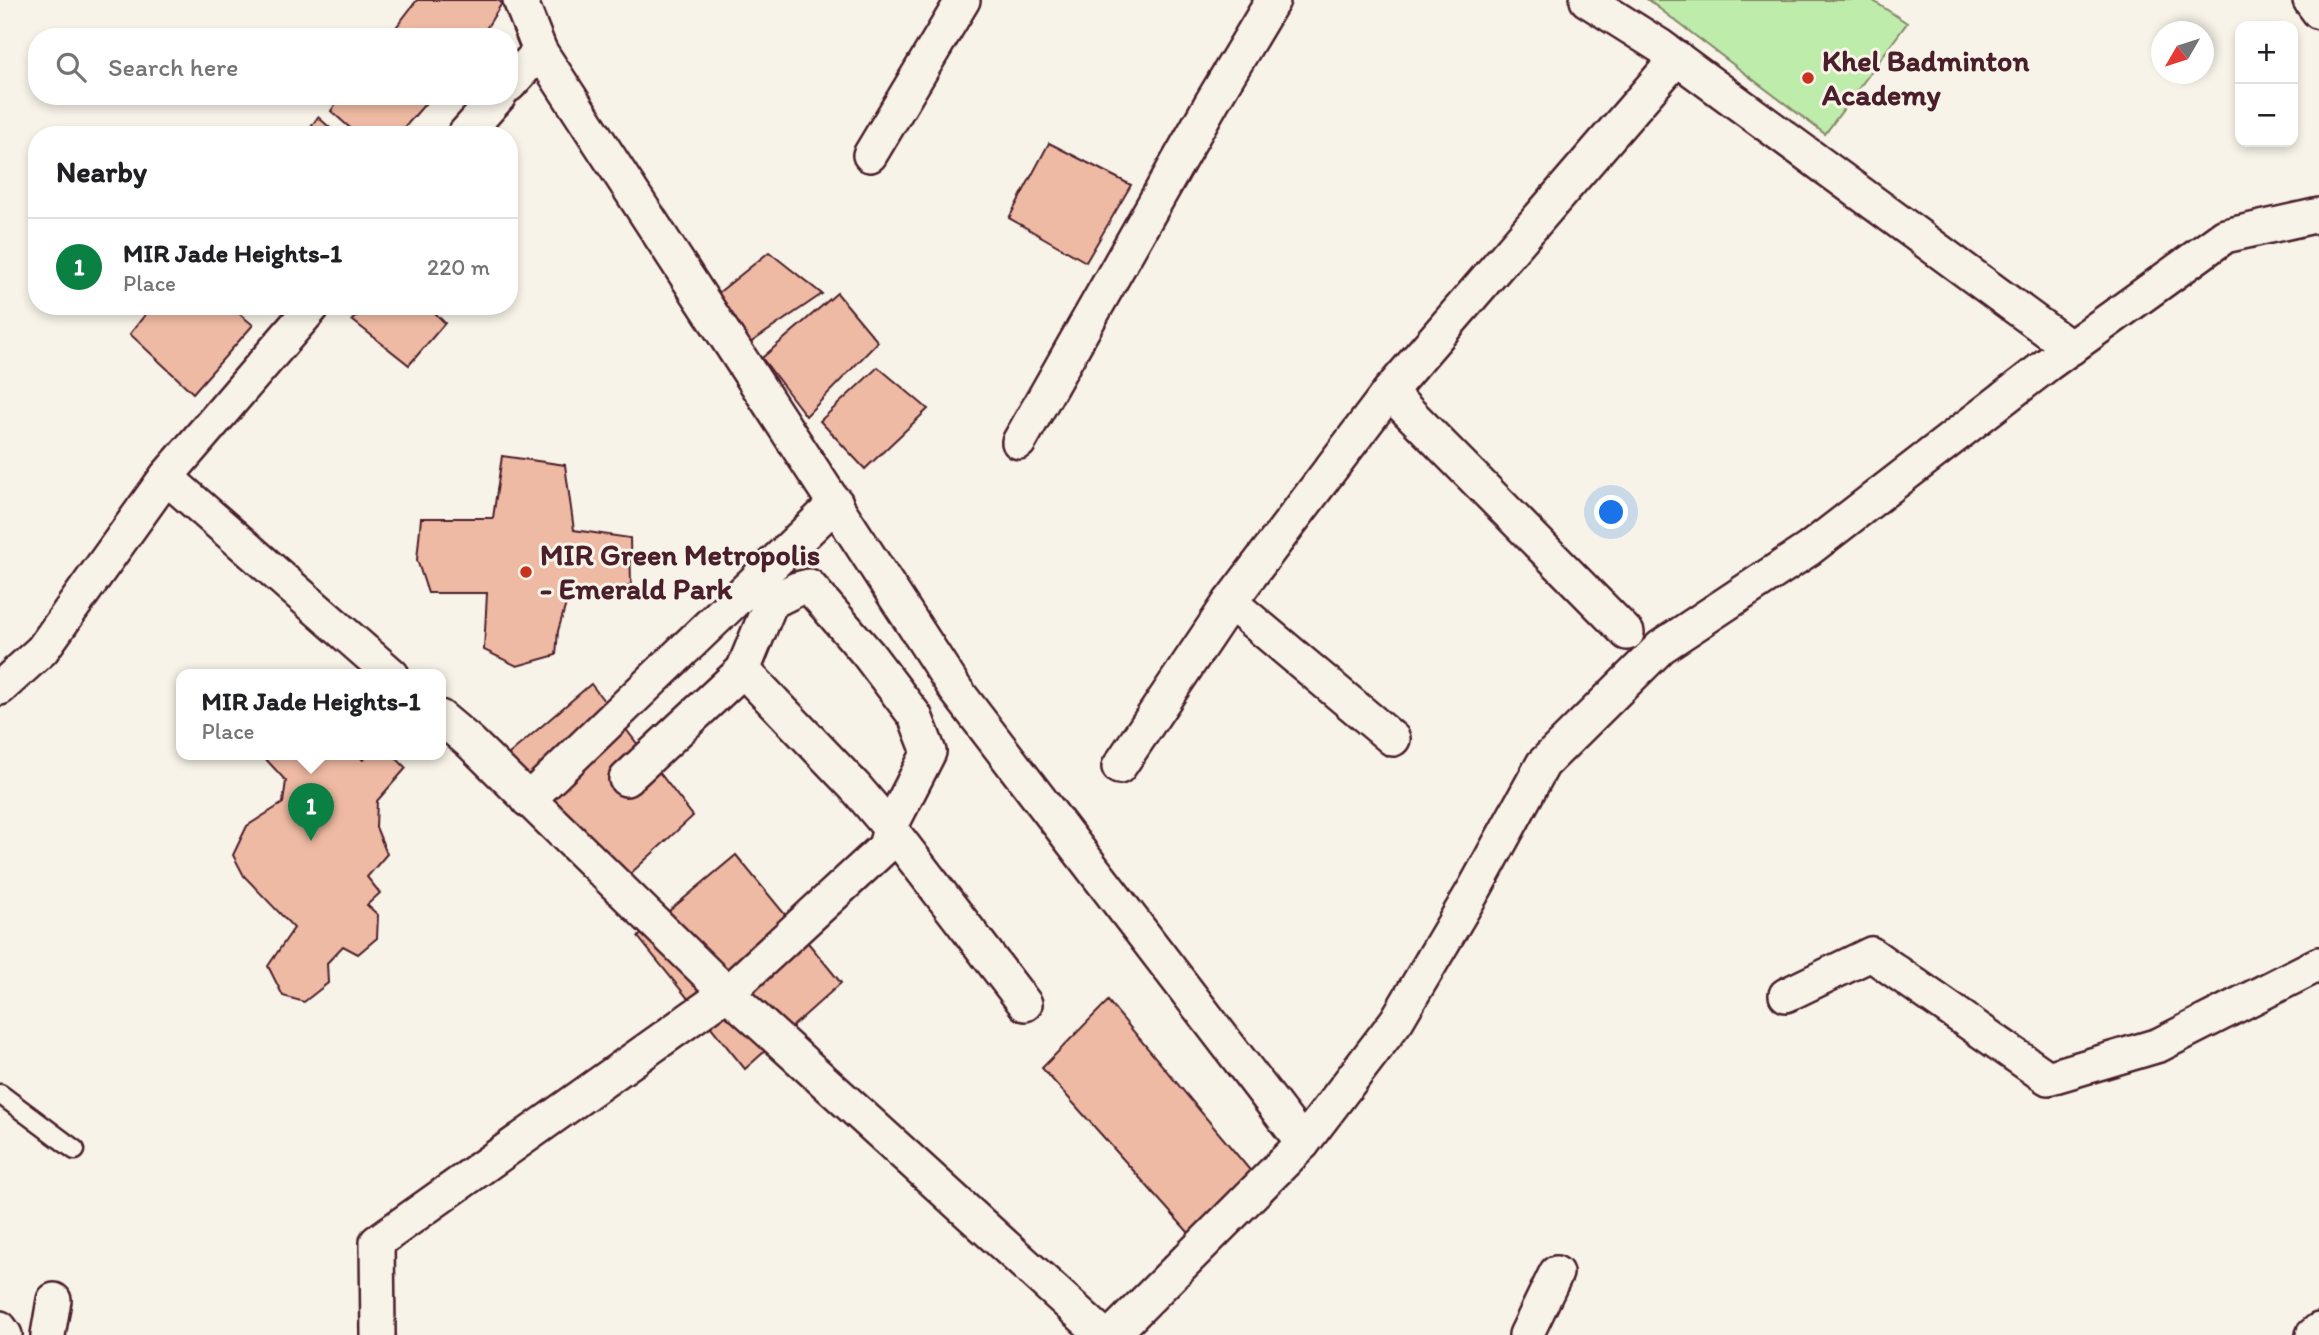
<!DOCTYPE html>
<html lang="en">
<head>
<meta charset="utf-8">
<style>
  body { margin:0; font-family:Itim,sans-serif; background:#f6f6f6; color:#202124 }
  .controls { position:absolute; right:21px; top:21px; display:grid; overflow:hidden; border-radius:14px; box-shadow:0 4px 10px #0003 }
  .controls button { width:63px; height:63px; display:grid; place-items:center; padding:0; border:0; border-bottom:2px solid #e0e0e0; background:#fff; color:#202124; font:35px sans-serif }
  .compass { position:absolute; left:2151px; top:21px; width:63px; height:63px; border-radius:50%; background:#fff; box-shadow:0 4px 10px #0003; rotate:231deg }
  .you { position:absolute; left:1612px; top:513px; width:24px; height:24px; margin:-18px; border:5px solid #fff; border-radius:50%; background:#1a73e8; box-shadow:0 0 0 10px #1a73e833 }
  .badge { display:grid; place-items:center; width:46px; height:46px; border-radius:50%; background:#0b8043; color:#fff; font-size:23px; font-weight:700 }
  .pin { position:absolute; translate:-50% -58px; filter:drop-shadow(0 2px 4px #0008) }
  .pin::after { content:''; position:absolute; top:37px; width:24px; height:21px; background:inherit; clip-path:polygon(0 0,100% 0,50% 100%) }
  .popup { position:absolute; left:176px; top:669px; width:270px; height:91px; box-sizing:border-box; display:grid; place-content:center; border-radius:14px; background:#fff; filter:drop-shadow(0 2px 5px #0005); font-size:23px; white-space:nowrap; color:#757577 }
  .popup b { font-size:26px; color:#202124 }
  .popup::after { content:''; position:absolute; left:50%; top:100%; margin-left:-14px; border:14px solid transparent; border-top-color:#fff }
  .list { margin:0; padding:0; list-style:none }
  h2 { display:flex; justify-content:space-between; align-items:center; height:91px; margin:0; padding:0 28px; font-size:30px }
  h2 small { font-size:23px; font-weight:400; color:#757577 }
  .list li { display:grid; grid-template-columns:46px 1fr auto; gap:21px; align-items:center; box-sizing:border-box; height:98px; padding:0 28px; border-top:2px solid #e0e0e0 }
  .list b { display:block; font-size:26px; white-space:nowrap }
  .list p { margin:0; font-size:23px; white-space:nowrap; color:#757577 }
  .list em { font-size:23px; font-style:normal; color:#757577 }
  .icon { flex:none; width:38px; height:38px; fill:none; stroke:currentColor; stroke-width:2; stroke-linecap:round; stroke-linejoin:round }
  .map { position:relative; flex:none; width:2319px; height:1335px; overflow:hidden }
  .search { position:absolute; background:#fff; box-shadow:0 4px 10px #0003; left:28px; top:28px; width:490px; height:77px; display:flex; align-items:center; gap:18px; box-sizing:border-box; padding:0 24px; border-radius:28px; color:#757577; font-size:26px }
  .panel { position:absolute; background:#fff; box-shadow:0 4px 10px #0003; left:28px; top:126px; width:490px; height:189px; border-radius:28px }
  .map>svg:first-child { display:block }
</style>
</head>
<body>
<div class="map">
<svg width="2319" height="1335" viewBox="0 0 2319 1335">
  <rect width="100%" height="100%" fill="#f7f3e8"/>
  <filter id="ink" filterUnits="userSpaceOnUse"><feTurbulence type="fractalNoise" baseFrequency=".0143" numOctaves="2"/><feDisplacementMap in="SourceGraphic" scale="14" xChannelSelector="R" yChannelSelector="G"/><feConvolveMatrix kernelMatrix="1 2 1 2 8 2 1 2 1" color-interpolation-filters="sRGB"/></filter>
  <g filter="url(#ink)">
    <!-- green -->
    <path fill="#beecaa" stroke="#84866a" stroke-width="2" d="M1648,0H1872L1907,23L1825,134Z"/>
    <!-- building -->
    <g fill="#efbaa3" stroke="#4a1f2b" stroke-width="2">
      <path d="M417,0H497L502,3L481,37H404L394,30Z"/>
      <path d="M341,96H432L398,135H358L331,111Z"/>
      <path d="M318,117L338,135H305Z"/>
      <path d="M1049,143L1131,185L1086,262L1009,218Z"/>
      <path d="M769,252L822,294L750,343L717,294Z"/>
      <path d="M837,293L878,342L806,416L762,358Z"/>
      <path d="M152,306H230L253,325L193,393L130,334Z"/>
      <path d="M368,306H428L445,323L409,365L352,320Z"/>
      <path d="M878,367L928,409L865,469L820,421Z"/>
      <path d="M502,456L565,465L574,530L630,538L631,585L608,591L568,597L558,631L556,655L517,666L484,650L487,593H428L417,560L421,518H493Z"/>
      <path d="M591,684L693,816L605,897L495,766Z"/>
      <path d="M262,755H358L363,760L369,755H393L406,768L377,801L376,827L387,854L367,877L380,893L367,905L378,915L377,938L358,954L343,946L327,963L328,983L304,1002L283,996L268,966L294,928L244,876L233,855L247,826L283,803L286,781Z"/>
      <path d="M736,855L841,983L745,1069L638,937Z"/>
      <path d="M1108,1001L1259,1181L1196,1241L1042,1068Z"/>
    </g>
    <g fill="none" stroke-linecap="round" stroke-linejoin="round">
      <defs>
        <path id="service" d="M0,1094L75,1150"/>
        <g id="minor">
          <path d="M520,0L540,51L956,690L1303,1143"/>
          <path d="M1587,0L1660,46L2071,348"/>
          <path d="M2310,0L2319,12"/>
          <path d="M509,85L540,51"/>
          <path d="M464,135L499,96"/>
          <path d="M870,155L963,0"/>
          <path d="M1389,392L1627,633"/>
          <path d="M1019,442L1212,102L1273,0"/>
          <path d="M166,477L392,675"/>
          <path d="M1230,602L1393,739"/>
          <path d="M743,670L771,602L797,589L809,586L868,654L915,716L929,752L890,828L1025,1004"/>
          <path d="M0,688L42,650L166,477L313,306"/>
          <path d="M440,717L471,743L727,993L885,847L890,828L856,788L743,670L626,779"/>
          <path d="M1119,767L1230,602L1389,392L1677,58"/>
          <path d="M528,800L836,503"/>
          <path d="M1786,995L1871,954L2048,1078L2159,1045L2319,964"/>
          <path d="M0,1328L5,1335"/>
          <path d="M48,1335L54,1300"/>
          <path d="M378,1335L377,1242L727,993L1103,1335"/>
          <path d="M1112,1335L1303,1143L1397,1020L1475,888L1543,764L1661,647L1809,549L2048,364L2225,236L2319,215"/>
          <path d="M1526,1335L1556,1273"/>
          <path d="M2313,1335L2319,1330"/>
        </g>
      </defs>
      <!-- service casing -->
      <use href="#service" stroke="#4a1f2b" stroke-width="23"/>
      <!-- minor casing -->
      <use href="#minor" stroke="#4a1f2b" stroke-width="38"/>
      <!-- service -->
      <use href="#service" stroke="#f7f3e8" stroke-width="18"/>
      <!-- minor -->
      <use href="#minor" stroke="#f7f3e8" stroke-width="33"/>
    </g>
  </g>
  <!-- markers -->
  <g fill="#c8321e" stroke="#f7f3e8" stroke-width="2.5">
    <circle cx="1808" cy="78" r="7"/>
    <circle cx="526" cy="572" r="7"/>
  </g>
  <g text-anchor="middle" stroke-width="6" stroke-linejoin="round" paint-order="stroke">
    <!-- poi labels -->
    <g font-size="30" font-weight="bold" fill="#4a1f2b" stroke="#f7f3e8" text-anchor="start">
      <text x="1822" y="71">Khel Badminton<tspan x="1822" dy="34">Academy</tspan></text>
      <text x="540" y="565">MIR Green Metropolis<tspan x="540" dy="34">- Emerald Park</tspan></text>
    </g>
  </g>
</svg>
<div class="controls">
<button>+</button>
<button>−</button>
</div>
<svg class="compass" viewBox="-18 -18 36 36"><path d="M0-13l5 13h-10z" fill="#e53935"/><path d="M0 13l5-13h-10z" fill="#757577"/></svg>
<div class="you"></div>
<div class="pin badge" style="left:311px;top:841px">1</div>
<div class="popup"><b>MIR Jade Heights-1</b>Place</div>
<div class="search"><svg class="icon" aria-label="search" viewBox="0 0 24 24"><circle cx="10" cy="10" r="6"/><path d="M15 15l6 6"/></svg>Search here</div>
<section class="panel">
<h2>Nearby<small></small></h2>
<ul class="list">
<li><span class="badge">1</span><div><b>MIR Jade Heights-1</b><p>Place</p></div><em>220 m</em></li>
</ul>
</section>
</div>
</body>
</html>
